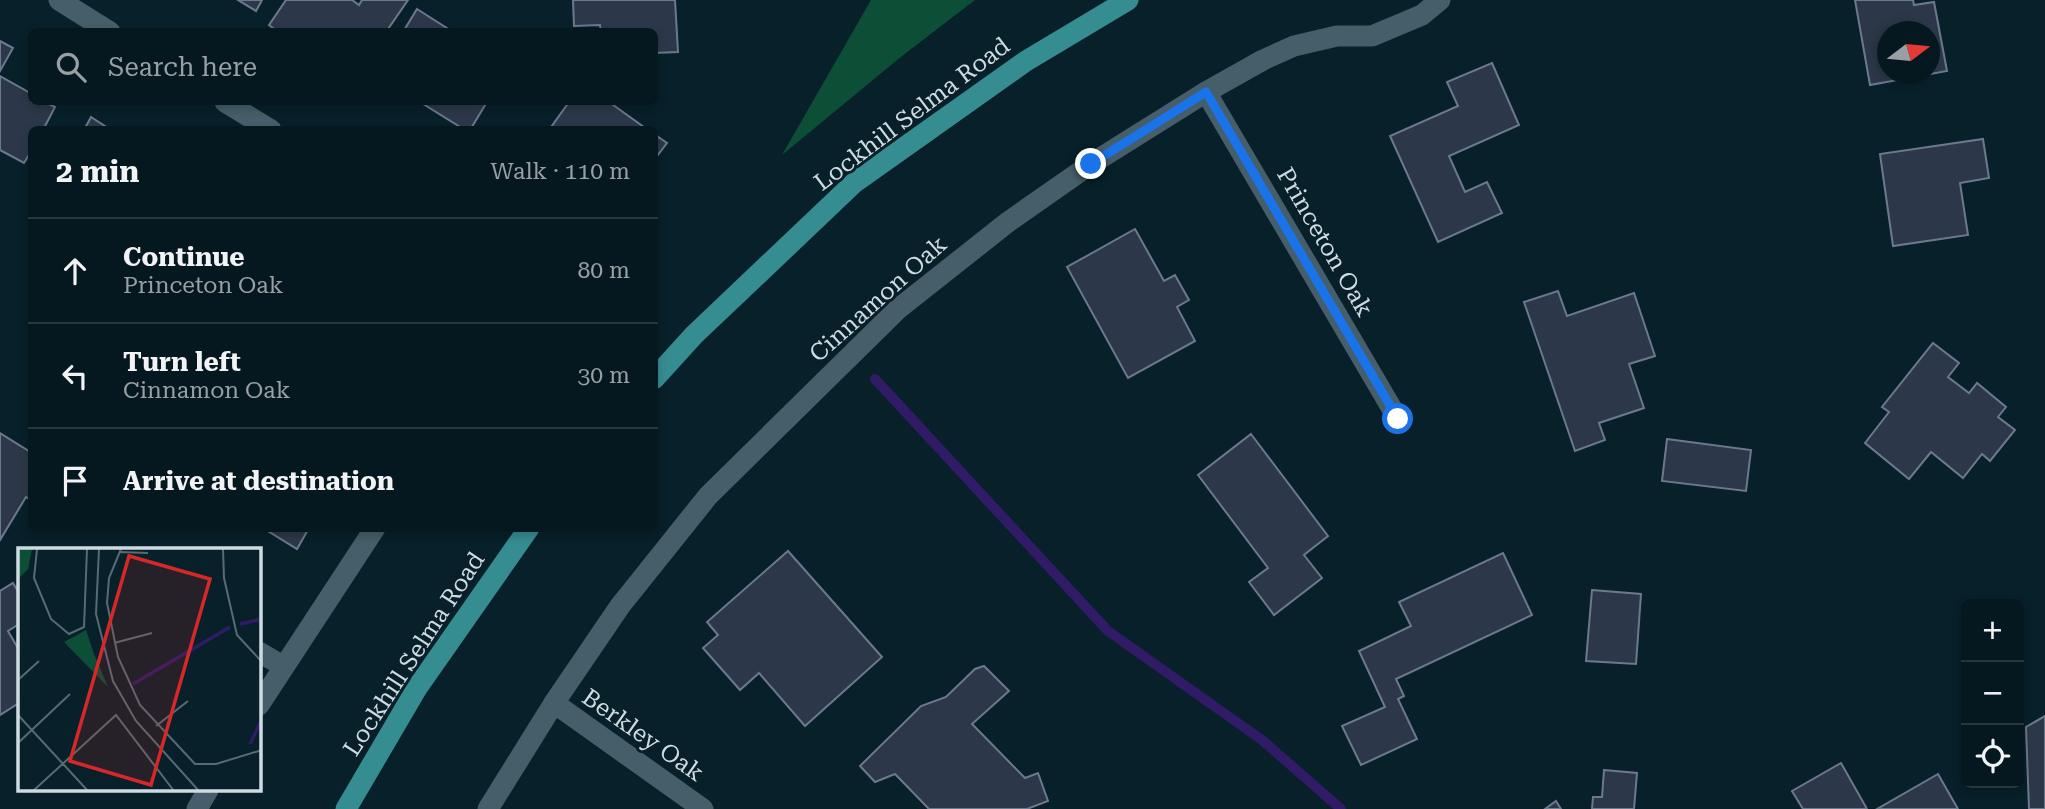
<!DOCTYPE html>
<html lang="en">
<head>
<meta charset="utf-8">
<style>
  body { margin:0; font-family:"Roboto Serif",serif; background:#14252c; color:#f1f3f6 }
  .controls { position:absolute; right:21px; bottom:21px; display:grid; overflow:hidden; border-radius:10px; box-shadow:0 4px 10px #0003 }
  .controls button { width:63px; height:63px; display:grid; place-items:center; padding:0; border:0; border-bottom:2px solid #27373d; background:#06181f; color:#f1f3f6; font:35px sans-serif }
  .compass { position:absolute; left:1877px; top:21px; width:63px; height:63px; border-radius:50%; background:#06181f; box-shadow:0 4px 10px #0003; rotate:74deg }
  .stop { position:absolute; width:21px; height:21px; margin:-16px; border:5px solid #1a73e8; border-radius:50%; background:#fff }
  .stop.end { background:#1a73e8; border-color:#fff; box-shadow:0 2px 7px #0008 }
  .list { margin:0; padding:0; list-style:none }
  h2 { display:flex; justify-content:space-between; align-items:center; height:91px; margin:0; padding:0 28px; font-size:30px }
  h2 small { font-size:23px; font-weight:400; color:#98a0a4 }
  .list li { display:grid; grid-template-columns:46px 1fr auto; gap:21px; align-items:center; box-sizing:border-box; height:105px; padding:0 28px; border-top:2px solid #27373d }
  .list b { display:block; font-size:26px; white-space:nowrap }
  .list p { margin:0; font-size:23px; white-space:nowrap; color:#98a0a4 }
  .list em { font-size:23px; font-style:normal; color:#98a0a4 }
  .icon { flex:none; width:38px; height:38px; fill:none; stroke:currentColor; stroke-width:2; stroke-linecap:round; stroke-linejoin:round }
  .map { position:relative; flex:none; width:2045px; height:809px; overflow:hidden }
  .search { position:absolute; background:#06181f; box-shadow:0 4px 10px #0003; left:28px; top:28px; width:630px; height:77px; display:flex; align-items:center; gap:18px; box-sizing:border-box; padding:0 24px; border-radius:10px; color:#98a0a4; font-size:26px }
  .panel { position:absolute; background:#06181f; box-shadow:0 4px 10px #0003; left:28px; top:126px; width:630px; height:406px; border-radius:10px }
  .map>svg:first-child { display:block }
</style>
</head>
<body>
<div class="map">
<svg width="2045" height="809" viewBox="0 0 2045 809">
  <rect width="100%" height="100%" fill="#082029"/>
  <!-- forest -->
  <path fill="#0d4e37" d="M871,0H975L902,56L782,155Z"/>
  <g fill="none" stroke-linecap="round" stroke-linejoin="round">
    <!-- stream -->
    <path stroke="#311b67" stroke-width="10" d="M875,379L1108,631L1262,740L1341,809"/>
  </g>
  <!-- building -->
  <g fill="#2c3849" stroke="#6c798d" stroke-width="2" fill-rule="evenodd">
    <path d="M238,0H262L256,11Z"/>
    <path d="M286,0H352L359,5L362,0H408L386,32H278L269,25Z"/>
    <path d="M573,0H675L678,52L654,53V32H601L600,25L574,26Z"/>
    <path d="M1855,0H1913L1914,5L1934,2L1947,71L1870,85ZM1888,32H1930V74H1888Z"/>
    <path d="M417,9L453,32H403Z"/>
    <path d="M0,41L13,48L0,71Z"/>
    <path d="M1492,63L1519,125L1449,156L1465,192L1487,182L1502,213L1438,242L1390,136L1458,106L1447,82Z"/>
    <path d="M0,76L32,94V102H45L55,107L43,130H32V150L24,163L0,150Z"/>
    <path d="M420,102H487L470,130H465Z"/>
    <path d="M569,102H609L648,130H549Z"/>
    <path d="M91,117L111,130H84Z"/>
    <path d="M654,134L667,143L654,160Z"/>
    <path d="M1983,139L1989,178L1960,183L1968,235L1893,246L1880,154Z"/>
    <path d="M1135,229L1164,281L1175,275L1189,300L1177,307L1195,341L1128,378L1067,267Z"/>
    <path d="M1558,291L1567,316L1634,293L1655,356L1629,364L1644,408L1599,423L1605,440L1575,451L1524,302Z"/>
    <path d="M1933,343L1959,363L1948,377L1969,393L1977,383L2006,407L1998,417L2015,430L1990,461L1982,454L1963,478L1931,452L1909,479L1865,443L1889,412L1882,407Z"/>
    <path d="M0,433L32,453V501L26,497L0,540Z"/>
    <path d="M1251,434L1328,536L1304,555L1322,578L1274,615L1249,582L1268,568L1198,475Z"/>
    <path d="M1667,439L1751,450L1746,491L1662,481Z"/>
    <path d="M263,528H309L297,549Z"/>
    <path d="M788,551L882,657L805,726L759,673L740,690L703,648L718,635L707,622Z"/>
    <path d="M1503,553L1532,615L1396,679L1404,696L1398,699L1417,739L1361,765L1342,726L1385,707L1359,651L1411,626L1399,602Z"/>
    <path d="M13,583L19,593V624L8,631L19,650V703L0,715V591Z"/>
    <path d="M1592,590L1641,594L1636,664L1586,661Z"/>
    <path d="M984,666L1009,691L972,724L1025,778L1038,773L1048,801L1027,809H929L895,774L875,782L860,766L921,706L946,697L975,669Z"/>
    <path d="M2045,716V809H2029L2026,727Z"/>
    <path d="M1841,763L1867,809H1803L1792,791Z"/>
    <path d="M1604,770L1637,773L1634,809H1592L1593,797H1602Z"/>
    <path d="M1938,774L1958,809H1877Z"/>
    <path d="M1556,801L1561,809H1545Z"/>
  </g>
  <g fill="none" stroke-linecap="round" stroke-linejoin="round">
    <!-- minor -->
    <g stroke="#465e69" stroke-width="21">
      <path d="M59,0L110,32"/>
      <path d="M1206,92L1398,419"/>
      <path d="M225,102L271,130"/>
      <path d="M259,652L283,666"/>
      <path d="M554,703L703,809"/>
      <path d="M259,705L375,528"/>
      <path d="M197,809L208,790"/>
      <path d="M488,809L554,703L620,606L708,496L898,309L1008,222L1091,164L1206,92L1263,60L1294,46L1337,36H1372L1422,15L1440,0"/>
    </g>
    <!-- major -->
    <g stroke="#368d91" stroke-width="21">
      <path d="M654,379L694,335L854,183L1026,61L1128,0"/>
      <path d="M346,809L417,688L529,528"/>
    </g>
  </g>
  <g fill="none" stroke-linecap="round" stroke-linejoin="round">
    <!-- route -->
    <path stroke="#1a73e8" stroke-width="9" d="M1091,164L1206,92L1398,419"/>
  </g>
  <g text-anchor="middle" stroke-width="6" stroke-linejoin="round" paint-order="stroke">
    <!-- street labels -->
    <g font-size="24" fill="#cedbe2" stroke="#082029">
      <text transform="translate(912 114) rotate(-37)" y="8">Lockhill Selma Road</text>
      <text transform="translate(1325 242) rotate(60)" y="8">Princeton Oak</text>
      <text transform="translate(878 299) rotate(-42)" y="8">Cinnamon Oak</text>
      <text transform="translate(414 654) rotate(-57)" y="8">Lockhill Selma Road</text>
      <text transform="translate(643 735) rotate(35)" y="8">Berkley Oak</text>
    </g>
  </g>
  <!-- overview -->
  <g transform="translate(18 548)">
    <rect width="243" height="243" fill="#082029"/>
    <path d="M0,1H14L10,21L0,31ZM68,82L76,106L90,139L46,94Z" fill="#0d4e37"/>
    <path fill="none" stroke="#311b67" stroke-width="3.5" d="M222,76L244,71M115,136L212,79M232,196L244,171"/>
    <path fill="none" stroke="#576b73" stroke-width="2" d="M19,1L16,30L33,71L51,86L66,79L69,1M81,1L78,66L95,133L118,173L181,243M103,1L91,30L89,55L100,109L122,157L177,216H198L244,202M205,1L206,30L219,87L244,114M101,4L130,5M96,95L134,85M0,132L21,113M0,167L70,243M138,178L170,153M0,195L52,146M15,243L98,167L156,243"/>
    <path fill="#d62828" fill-opacity="0.15" stroke="#d62828" stroke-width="3.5" d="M111,8L192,31L133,237L52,213Z"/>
    <rect width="243" height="243" fill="none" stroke="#cedbe2" stroke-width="3.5"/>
  </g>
</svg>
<div class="controls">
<button>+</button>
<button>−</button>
<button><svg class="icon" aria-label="locate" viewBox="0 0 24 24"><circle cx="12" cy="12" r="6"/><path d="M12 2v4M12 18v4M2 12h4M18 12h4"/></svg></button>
</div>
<svg class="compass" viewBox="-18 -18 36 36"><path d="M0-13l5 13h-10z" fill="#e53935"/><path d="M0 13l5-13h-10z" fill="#98a0a4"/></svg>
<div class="stop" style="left:1398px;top:419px"></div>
<div class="stop end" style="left:1091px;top:164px"></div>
<div class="search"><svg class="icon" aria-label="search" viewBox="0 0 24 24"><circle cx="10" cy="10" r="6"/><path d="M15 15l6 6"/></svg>Search here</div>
<section class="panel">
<h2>2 min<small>Walk · 110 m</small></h2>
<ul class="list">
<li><svg class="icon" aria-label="ahead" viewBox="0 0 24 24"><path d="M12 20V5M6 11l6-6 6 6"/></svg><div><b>Continue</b><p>Princeton Oak</p></div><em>80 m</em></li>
<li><svg class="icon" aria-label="left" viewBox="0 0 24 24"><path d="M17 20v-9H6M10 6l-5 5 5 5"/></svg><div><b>Turn left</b><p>Cinnamon Oak</p></div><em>30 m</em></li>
<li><svg class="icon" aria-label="arrive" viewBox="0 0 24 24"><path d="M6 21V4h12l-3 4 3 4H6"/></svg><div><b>Arrive at destination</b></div></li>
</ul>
</section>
</div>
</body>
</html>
